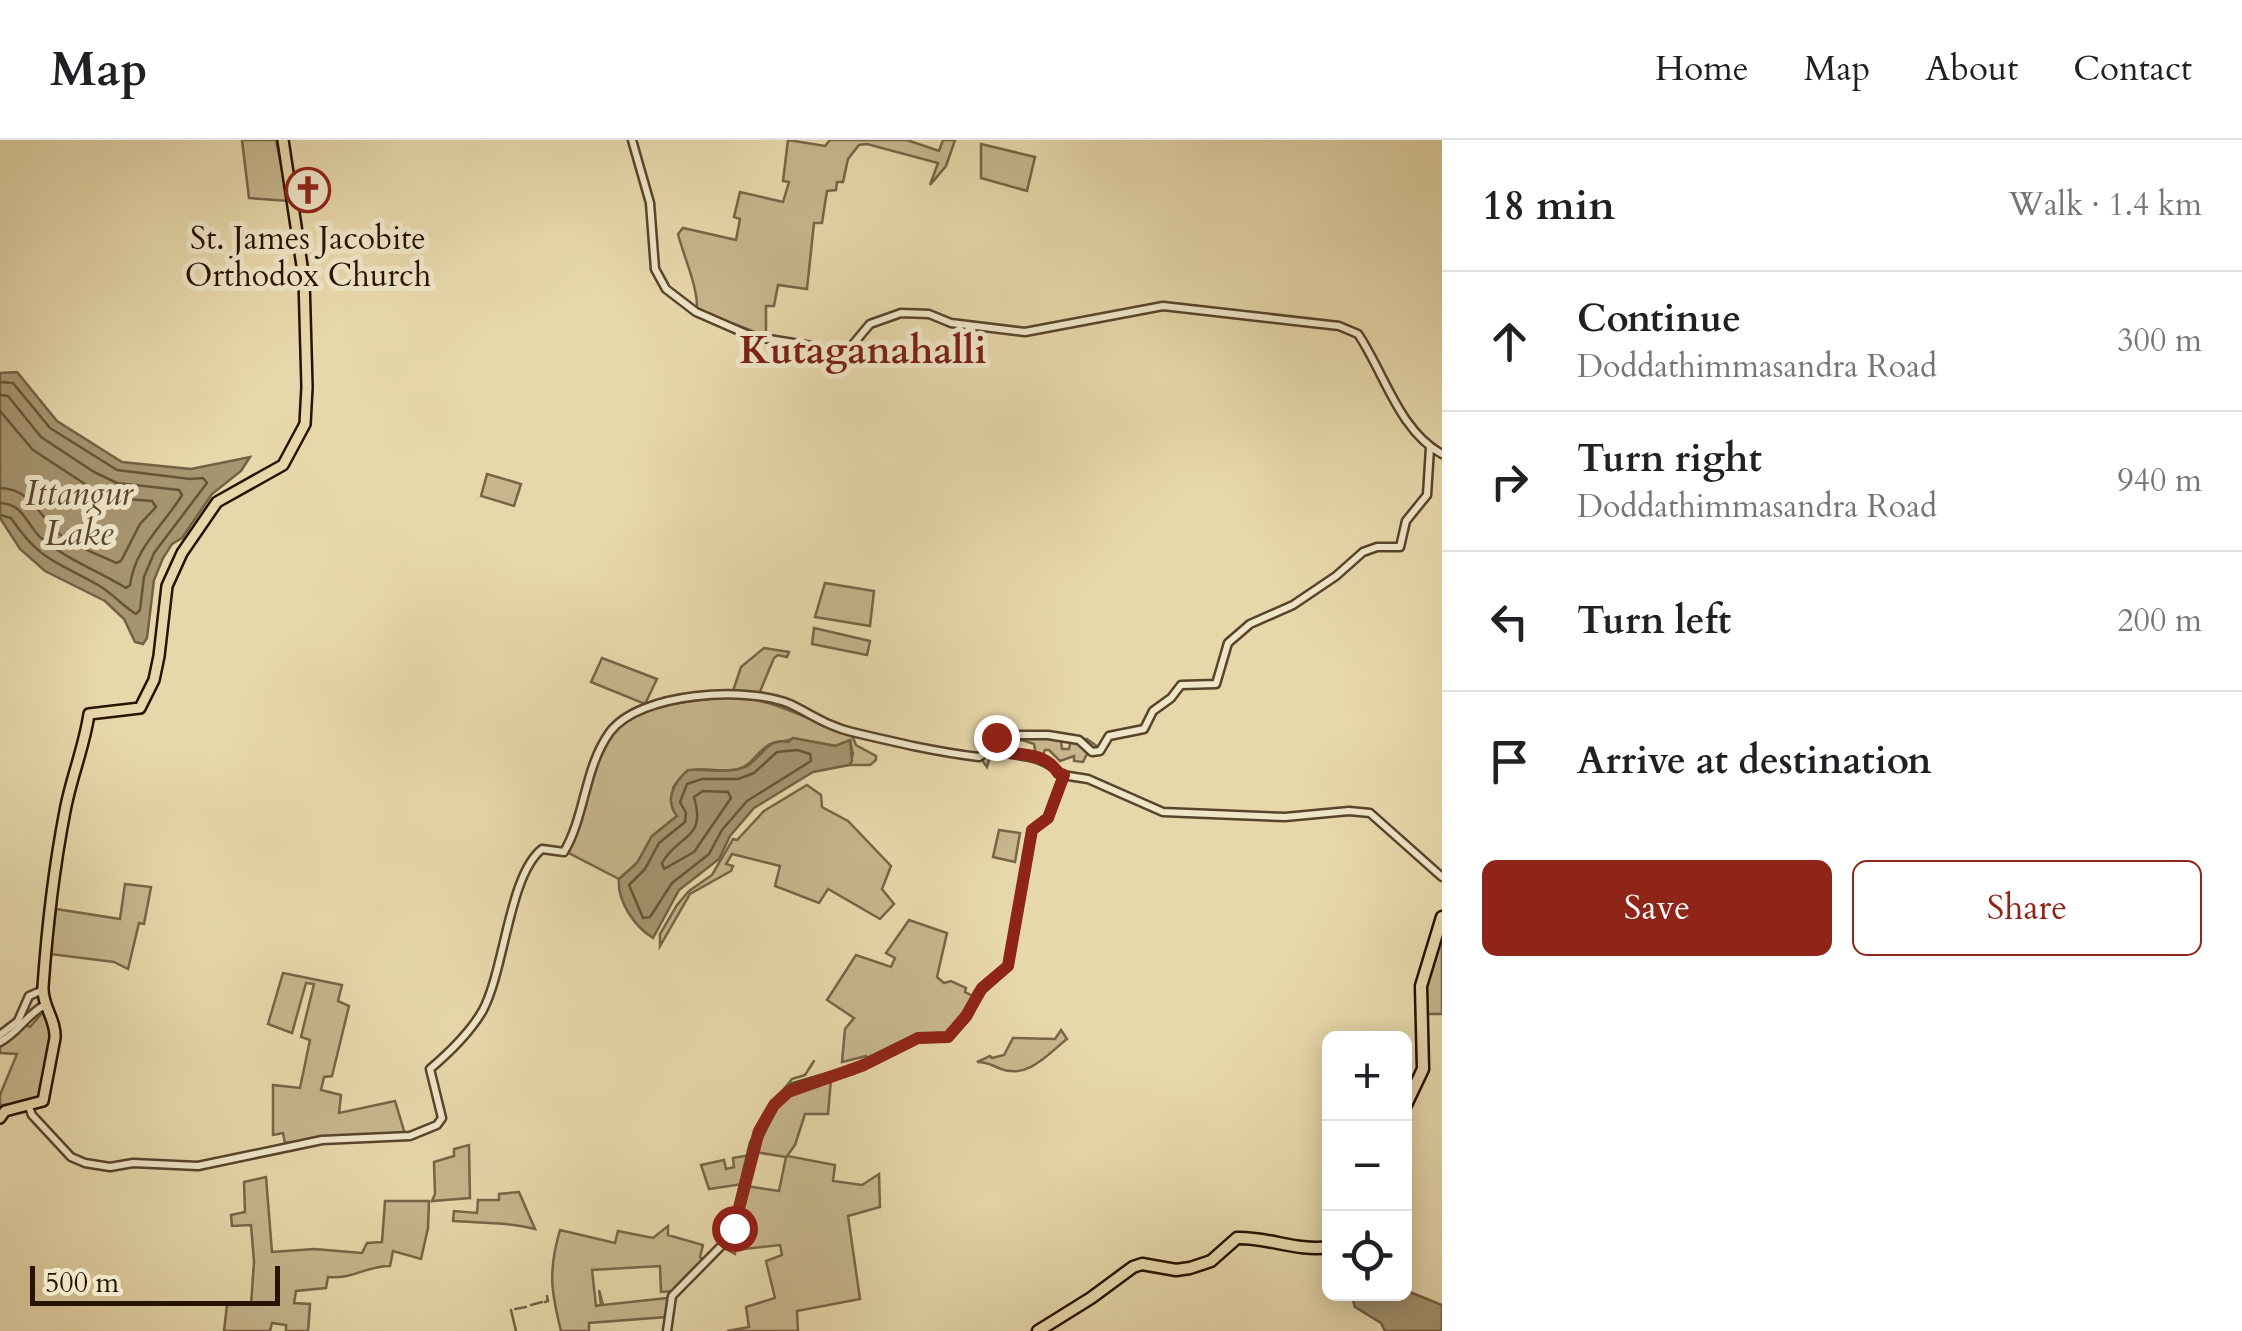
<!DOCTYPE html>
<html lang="en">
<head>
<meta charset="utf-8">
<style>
  body { margin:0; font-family:Cardo,serif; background:#f6f6f6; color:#202124 }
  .controls { position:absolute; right:30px; bottom:30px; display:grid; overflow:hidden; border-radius:15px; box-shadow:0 5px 25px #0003 }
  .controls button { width:90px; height:90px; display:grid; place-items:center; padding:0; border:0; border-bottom:2px solid #e0e0e0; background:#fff; color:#202124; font:50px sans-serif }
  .scale { position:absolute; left:30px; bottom:25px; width:250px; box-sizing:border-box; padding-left:10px; border:5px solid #281200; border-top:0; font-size:28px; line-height:35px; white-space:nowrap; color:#281200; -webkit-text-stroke:8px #efe6c8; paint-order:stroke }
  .stop { position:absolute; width:30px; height:30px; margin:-22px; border:8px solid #8f2418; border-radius:50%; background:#fff }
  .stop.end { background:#8f2418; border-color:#fff; box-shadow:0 2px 10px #0008 }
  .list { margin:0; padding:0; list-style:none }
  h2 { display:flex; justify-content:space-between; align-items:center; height:130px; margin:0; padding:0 40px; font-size:42px }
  h2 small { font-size:32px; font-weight:400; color:#757577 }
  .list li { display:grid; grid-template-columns:65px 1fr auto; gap:30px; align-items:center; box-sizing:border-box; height:140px; padding:0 40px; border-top:2px solid #e0e0e0 }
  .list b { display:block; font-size:38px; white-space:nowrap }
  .list p { margin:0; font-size:32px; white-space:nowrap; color:#757577 }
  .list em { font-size:32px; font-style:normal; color:#757577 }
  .actions { display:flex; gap:20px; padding:30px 40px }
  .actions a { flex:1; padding:22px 0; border:2px solid #8f2418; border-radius:15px; text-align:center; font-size:35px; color:#8f2418 }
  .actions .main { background:#8f2418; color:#fff }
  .icon { flex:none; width:55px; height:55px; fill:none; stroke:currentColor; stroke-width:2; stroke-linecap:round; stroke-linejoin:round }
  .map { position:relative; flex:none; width:1442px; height:1191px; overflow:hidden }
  header { display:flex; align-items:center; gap:60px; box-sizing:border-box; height:140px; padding:0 50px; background:#fff; border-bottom:2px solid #e0e0e0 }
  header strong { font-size:48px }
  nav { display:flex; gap:55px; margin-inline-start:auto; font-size:35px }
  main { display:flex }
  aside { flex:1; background:#fff }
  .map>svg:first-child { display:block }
</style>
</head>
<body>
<header>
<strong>Map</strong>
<nav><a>Home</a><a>Map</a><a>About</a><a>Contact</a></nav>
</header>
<main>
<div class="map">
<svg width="1442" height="1191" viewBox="0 0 1442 1191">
  <rect width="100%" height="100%" fill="#e7d8ab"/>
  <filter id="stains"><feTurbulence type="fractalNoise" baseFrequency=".002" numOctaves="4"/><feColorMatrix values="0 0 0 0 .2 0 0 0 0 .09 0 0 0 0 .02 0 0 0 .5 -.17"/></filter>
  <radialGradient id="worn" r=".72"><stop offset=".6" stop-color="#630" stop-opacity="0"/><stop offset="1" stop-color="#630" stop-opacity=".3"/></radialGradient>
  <!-- green -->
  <g fill="#c7b68e" stroke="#786447" stroke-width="2.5">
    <path d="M242,0H276L288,61L249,58Z"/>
    <path d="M788,0L825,6L830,0H907L939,11L943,0H955L946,26L930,45L938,23L867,4L859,5L848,19L843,42H837L836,50L827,51L822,83H814L807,149L778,145L774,166H766V196L697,170C698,146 684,118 678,94L683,88L736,100L740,79L734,77L740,52L783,62L789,42L783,41Z"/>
    <path d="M981,4L1035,17L1027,51L981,38Z"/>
    <path d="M487,334L521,344L514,366L481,356Z"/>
    <path d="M825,443L874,451L870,486L815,477Z"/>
    <path d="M814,488L870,501L867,515L812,504Z"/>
    <path d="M764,508L789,512L787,517L778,515L774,518L759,554L733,551L741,527Z"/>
    <path d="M602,518L657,539L645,564L591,542Z"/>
    <path d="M728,556C778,559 805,581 851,593L856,605L876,616V620L870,625H849L853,614L850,601L836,606L793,598C785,603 778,600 770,604C758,610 753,625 738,629C709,636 692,616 673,648L677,676L652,696L637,723L619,739L567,712C577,679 594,603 622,583C650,562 695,562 728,556Z"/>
    <path d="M1000,597L1054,598L1061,601L1062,609H1069L1071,600L1087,599L1098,607L1088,612L1083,622L1074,621V616L1060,621L1049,610H1045L1042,617L1036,615L1034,604L1022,600L1003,603L1002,612L991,613L987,627L981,619Z"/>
    <path d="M807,645L821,655L822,667L848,681L891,726L882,749L894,764L880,779L828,749L819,763L775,746L780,726L732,714L726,724L733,726L731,731L690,754L660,806V794L677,765L689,751L712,735L733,699L737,700L764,671Z"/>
    <path d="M999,690L1020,693L1015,722L993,717Z"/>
    <path d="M125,744L151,747L144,784L139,783L128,829L114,822L50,814L56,769L120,779Z"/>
    <path d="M909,780L947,793L937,837L944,843L951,841L966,848L965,852L973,856L964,875L942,897L919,894L867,920L866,916L842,922L845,889L854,878L827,860L856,815L891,827L895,818L886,813Z"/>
    <path d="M1438,803H1442V874H1422L1425,846Z"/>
    <path d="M283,833L342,845L338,861L349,866L332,936L324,937L321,950L341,955L339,973L395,961L405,994L355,995L285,1003L283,993L273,995V945L300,948L310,900L301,897L314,844L306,843L292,893L268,884Z"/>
    <path d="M44,871L54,892L41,958L28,964L0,965V955L17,914L0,913V905L26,885L30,887Z"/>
    <path d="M1061,890L1067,899C1048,914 1028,939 1001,929C991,925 988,922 977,922L990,916L992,918L1004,915L1013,898L1055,899Z"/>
    <path d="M831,939L828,974H805L795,1005L787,1016L835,1025L833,1041L862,1045L879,1034L880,1067L848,1076L860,1159L797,1171L798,1191H727L749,1187L746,1167L775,1158L766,1121L782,1115L780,1105L735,1110V1114L724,1108L732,1098L746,1046L779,1051L786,1017L755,1012C759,989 778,956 800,947C809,943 821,942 831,939Z"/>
    <path d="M469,1005L470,1058L432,1061L435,1054L434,1022L454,1016V1009Z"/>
    <path d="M750,1015L743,1044L709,1049L701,1025L724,1020L726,1029L734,1027L733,1018Z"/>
    <path d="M266,1037L272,1112L314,1109L362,1113L367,1103L382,1102L385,1061H429L428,1088L421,1119L393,1111L390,1126C365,1126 355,1139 328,1137L326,1148L296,1151L294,1163L310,1164L308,1191H286V1185L272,1183L270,1191H224L227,1165L251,1164L254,1122L251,1085L232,1086L231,1075L245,1072L244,1042Z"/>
    <path d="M519,1052L535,1089C507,1082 481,1083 453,1081L454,1071L477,1073L478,1060H499V1054Z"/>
    <path d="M668,1086V1095L703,1105L700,1117L703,1120L674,1151L661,1152L660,1126L592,1130L596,1166L601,1165L599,1150L603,1165L668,1158L666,1177L589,1183V1191H561C551,1151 548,1131 560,1090L615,1103L618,1091L653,1098Z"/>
  </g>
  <!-- water -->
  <g fill="#a69571" stroke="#746144" stroke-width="2.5">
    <path d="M17,232L57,281L122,322L191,329L250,317L241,331L212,354L182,398L172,404L163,418L154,440L147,498L143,504L135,502L124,479L105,461L45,431L20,409L0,378V233Z"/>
    <path d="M793,598L835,606L850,600L852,621L849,625L813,632L754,668L730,696L719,719L679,750L653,798C634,786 617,761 619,739L637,723L652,696L677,676C664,660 674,642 688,630C706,628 730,635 747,626C762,617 768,597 788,602Z"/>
    <path d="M1405,1150L1442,1165V1191H1385L1381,1183L1355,1167L1351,1154H1404Z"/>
  </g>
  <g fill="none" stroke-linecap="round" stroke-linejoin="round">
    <!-- shore -->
    <g stroke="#675438" stroke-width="2.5">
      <path d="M0,242L13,243L50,288L117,330L190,339L203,338L207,343L154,413L144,437L140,470L136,474C123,466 112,453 98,445C56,421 40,421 11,378L0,375"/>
      <path d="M0,255L8,256L41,297L94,332L117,343L179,350L182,355C164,385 135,407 130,445L126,448C98,431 66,419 41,398C26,384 24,364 0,363"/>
      <path d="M0,271L33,310L85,344L113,358L152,361L156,367L140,384L121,421L116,423C100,415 81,409 66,399C40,382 35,349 0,348"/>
      <path d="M797,610L810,614L811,621L747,661L722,690L709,714L672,743L650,777L643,778L629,745L645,729L659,703L685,682L686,673L680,662L687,644L702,639H738L754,633L777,612Z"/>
      <path d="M703,651L728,652L731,658L694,712L664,729L662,723C678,694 707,700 694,657Z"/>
    </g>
    <!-- stream -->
    <g stroke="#746144" stroke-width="2.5">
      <path d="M776,959L792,939L805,935L814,921"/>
      <path d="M748,1014L754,991L769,968"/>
      <path d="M545,1162L548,1161L547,1156"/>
      <path d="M531,1165L542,1162"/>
      <path d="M515,1169L526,1167"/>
      <path d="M511,1170L516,1191"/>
    </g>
    <defs>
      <g id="minor">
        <path d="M632,0L650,63L655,129L666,149L696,172L751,196L818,207L838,217L844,215L870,184L901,173L929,174L951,183L1025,192L1163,166L1339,186L1358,194C1384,232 1399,291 1442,314"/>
        <path d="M989,610C1017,617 1040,612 1062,635L1088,639L1163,672L1285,677L1349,671L1370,673L1442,737"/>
        <path d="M0,895L18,881L29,856L43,850"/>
        <path d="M0,902C18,893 27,874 45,865"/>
        <path d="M29,967L32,975L71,1017L85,1023L110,1027L133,1023L198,1026L322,1000L410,996L437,985L442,978L430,929C450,912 470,893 483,870C505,828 509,735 542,709L564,712C586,674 584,628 610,592C640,552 747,546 790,564C811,574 829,587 852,592C894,602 936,612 979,617L989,610L998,595H1048L1079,600L1092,612L1100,611L1109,596L1144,589L1153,571L1171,558L1181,545L1216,544L1228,503L1250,484L1293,465L1336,436L1363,412L1377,407H1400L1406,381L1427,355L1430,308"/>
        <path d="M667,1191L672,1156L732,1095L754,1004L774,965L794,947L852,930L918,898L948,897L967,876L979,852L1008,826L1032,690L1048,678L1064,635"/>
      </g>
      <path id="major" d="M0,978L5,971L43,961L55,898C56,879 42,866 43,847C47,789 54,728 65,671C71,638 84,608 89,574L140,568L154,540L159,516L167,446L182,413L217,362L283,325L305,284L307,247L304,139L283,0"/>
      <g id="highway">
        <path d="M1404,969L1423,929L1421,846L1442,777"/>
        <path d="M1038,1191L1091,1158L1133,1127L1142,1124L1176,1130L1190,1128L1211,1121L1237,1098C1269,1097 1297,1112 1330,1107"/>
      </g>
    </defs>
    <!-- minor casing -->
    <use href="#minor" stroke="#58442b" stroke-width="11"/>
    <!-- major casing -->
    <use href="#major" stroke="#281200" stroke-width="14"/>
    <!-- highway casing -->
    <use href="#highway" stroke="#281200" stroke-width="15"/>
    <!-- minor -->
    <use href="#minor" stroke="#efe6c8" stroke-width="6"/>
    <!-- major -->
    <use href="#major" stroke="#e7d8ab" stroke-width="9"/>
    <!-- highway -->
    <use href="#highway" stroke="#e7d8ab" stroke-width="10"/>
  </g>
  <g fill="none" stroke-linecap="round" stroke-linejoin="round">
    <!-- route -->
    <path stroke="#8f2418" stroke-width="12" d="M734,1088L759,991L774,965L788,952L864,925L918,898L948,897L966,876L982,848L1008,826L1032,690L1048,678L1064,635L1058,633C1044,609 1011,616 989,610L996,597"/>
  </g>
  <!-- icons -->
  <defs>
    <symbol id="church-ring" viewBox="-11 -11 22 22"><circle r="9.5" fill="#efe6c8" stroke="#8f2418" stroke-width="1.5"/><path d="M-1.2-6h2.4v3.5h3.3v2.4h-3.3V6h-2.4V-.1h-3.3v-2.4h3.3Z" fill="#8f2418"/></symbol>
  </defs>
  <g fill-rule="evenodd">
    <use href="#church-ring" x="283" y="25" width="50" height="50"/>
  </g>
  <g text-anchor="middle" stroke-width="10" stroke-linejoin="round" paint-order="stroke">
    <!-- poi labels -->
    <g font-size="32" fill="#281200" stroke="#efe6c8">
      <text x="308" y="109">St. James Jacobite<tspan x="308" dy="37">Orthodox Church</tspan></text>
    </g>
    <!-- water labels -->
    <g font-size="35" font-style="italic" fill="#5a462d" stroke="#efe6c8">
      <text x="79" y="365">Ittangur<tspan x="79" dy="40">Lake</tspan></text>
    </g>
    <!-- quarter labels -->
    <g font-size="38" font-weight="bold" fill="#7a1f14" stroke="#efe6c8">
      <text x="863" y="223">Kutaganahalli</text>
    </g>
  </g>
  <rect width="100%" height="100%" filter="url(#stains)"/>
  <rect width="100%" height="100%" fill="url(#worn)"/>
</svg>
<div class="controls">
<button>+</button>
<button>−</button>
<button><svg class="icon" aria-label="locate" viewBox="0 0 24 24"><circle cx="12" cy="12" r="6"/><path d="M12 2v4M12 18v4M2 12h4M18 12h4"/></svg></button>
</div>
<div class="scale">500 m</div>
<div class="stop" style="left:734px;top:1088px"></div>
<div class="stop end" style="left:996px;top:597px"></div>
</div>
<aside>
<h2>18 min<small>Walk · 1.4 km</small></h2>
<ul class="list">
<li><svg class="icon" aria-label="ahead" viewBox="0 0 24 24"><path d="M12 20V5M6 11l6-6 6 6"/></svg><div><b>Continue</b><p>Doddathimmasandra Road</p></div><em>300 m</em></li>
<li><svg class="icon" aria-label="right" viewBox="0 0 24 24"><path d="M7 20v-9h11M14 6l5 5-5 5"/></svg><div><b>Turn right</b><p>Doddathimmasandra Road</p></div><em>940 m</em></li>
<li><svg class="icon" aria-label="left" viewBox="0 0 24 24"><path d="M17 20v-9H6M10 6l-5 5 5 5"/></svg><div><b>Turn left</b></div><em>200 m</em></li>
<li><svg class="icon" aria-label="arrive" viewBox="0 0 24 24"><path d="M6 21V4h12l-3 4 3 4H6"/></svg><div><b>Arrive at destination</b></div></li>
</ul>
<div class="actions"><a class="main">Save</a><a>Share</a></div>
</aside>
</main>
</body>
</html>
